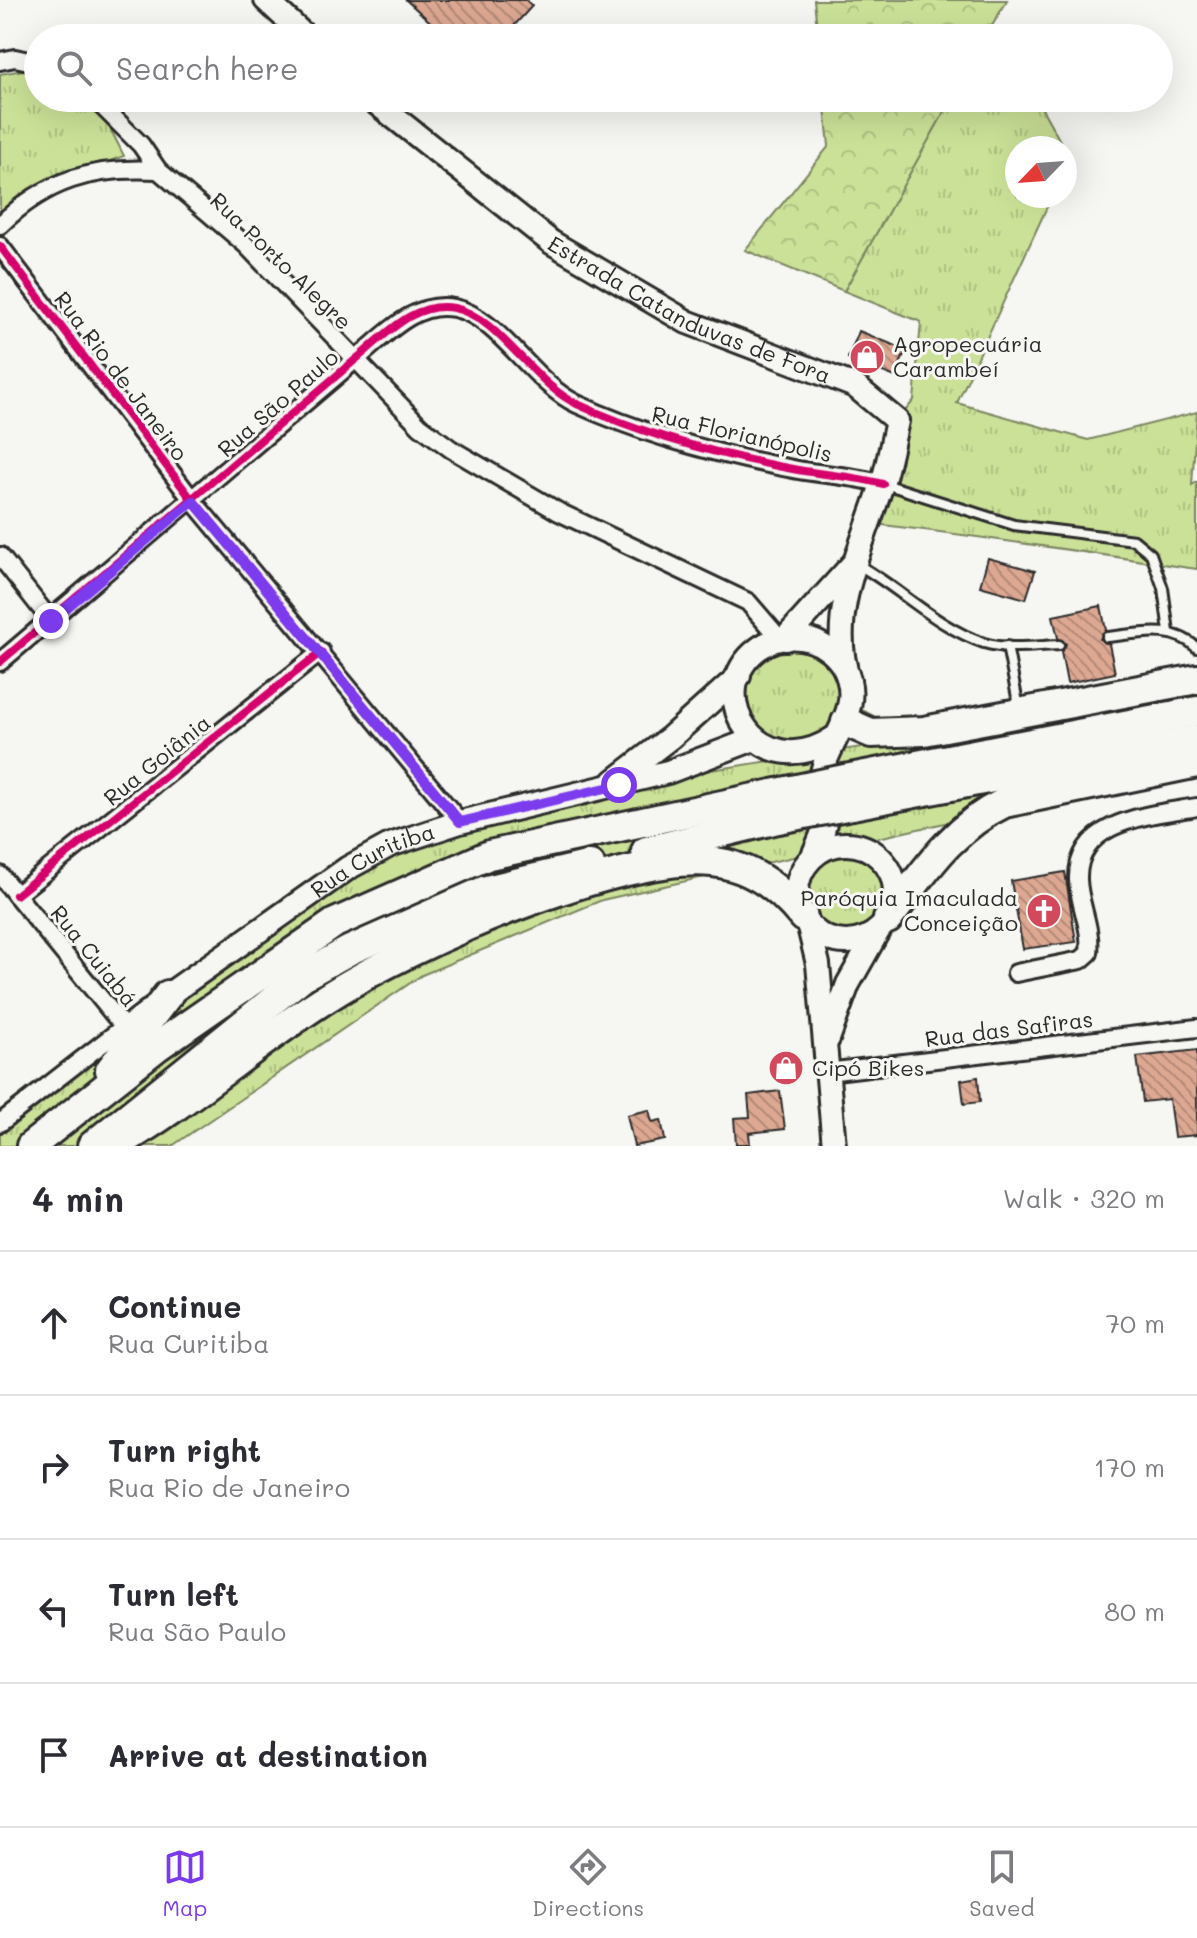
<!DOCTYPE html>
<html lang="en">
<head>
<meta charset="utf-8">
<style>
  body { margin:0; font-family:Mali,sans-serif; background:#f7f7f7; color:#2b2b33 }
  .compass { position:absolute; left:1005px; top:136px; width:72px; height:72px; border-radius:50%; background:#fff; box-shadow:0 8px 32px #0002; rotate:245deg }
  .stop { position:absolute; width:24px; height:24px; margin:-18px; border:6px solid #7c3aed; border-radius:50%; background:#fff }
  .stop.end { background:#7c3aed; border-color:#fff; box-shadow:0 2px 8px #0008 }
  .list { margin:0; padding:0; list-style:none }
  h2 { display:flex; justify-content:space-between; align-items:center; height:104px; margin:0; padding:0 32px; font-size:34px }
  h2 small { font-size:26px; font-weight:400; color:#7c7c81 }
  .list li { display:grid; grid-template-columns:52px 1fr auto; gap:24px; align-items:center; box-sizing:border-box; height:144px; padding:0 32px; border-top:2px solid #e1e1e2 }
  .list b { display:block; font-size:30px; white-space:nowrap }
  .list p { margin:0; font-size:26px; white-space:nowrap; color:#7c7c81 }
  .list em { font-size:26px; font-style:normal; color:#7c7c81 }
  .icon { flex:none; width:44px; height:44px; fill:none; stroke:currentColor; stroke-width:2; stroke-linecap:round; stroke-linejoin:round }
  .map { position:relative; flex:none; width:1197px; height:1146px; overflow:hidden }
  .search { position:absolute; background:#fff; box-shadow:0 8px 32px #0002; left:24px; right:24px; top:24px; height:88px; display:flex; align-items:center; gap:20px; box-sizing:border-box; padding:0 28px; border-radius:44px; color:#7c7c81; font-size:30px }
  .sheet { height:680px; background:#fff }
  nav { display:flex; justify-content:space-around; align-items:center; box-sizing:border-box; height:112px; border-top:2px solid #e1e1e2; background:#fff; font-size:22px; color:#7c7c81 }
  nav a { display:grid; justify-items:center; gap:4px }
  nav .on { color:#7c3aed }
  .map>svg:first-child { display:block }
</style>
</head>
<body>
<div class="map">
<svg width="1197" height="1146" viewBox="0 0 1197 1146">
  <defs>
    <pattern id="grass-tufts" width="24" height="20" patternUnits="userSpaceOnUse" patternTransform="scale(2)"><rect width="24" height="20" fill="#cbe197"/><path d="M3 7l-1-3M5 7V3M7 7l1-3M15 17l-1-3M17 17v-4M19 17l1-3" fill="none" stroke="#aec182"/></pattern>
    <pattern id="forest-crowns" width="20" height="18" patternUnits="userSpaceOnUse" patternTransform="scale(2)"><rect width="20" height="18" fill="#cbe197"/><path d="M2 6a3 3 0 1 1 6 0M12 15a3 3 0 1 1 6 0" fill="none" stroke="#aec182"/></pattern>
    <pattern id="building-back-hatch" width="6" height="6" patternUnits="userSpaceOnUse" patternTransform="scale(2)"><rect width="6" height="6" fill="#dda892"/><path d="M-1 5l2 2M0 0l6 6M5-1l2 2" fill="none" stroke="#b38977"/></pattern>
  </defs>
  <rect width="100%" height="100%" fill="#f6f6f2"/>
  <filter id="ink" filterUnits="userSpaceOnUse"><feTurbulence type="fractalNoise" baseFrequency=".0125" numOctaves="2"/><feDisplacementMap in="SourceGraphic" scale="16" xChannelSelector="R" yChannelSelector="G"/><feConvolveMatrix kernelMatrix="1 2 1 2 8 2 1 2 1" color-interpolation-filters="sRGB"/></filter>
  <g filter="url(#ink)">
    <!-- grass -->
    <g fill="url(#grass-tufts)" stroke="#7b8661" stroke-width="2">
      <path d="M29,69L38,73V98C98,98 97,102 124,156L47,183L0,218V74Z"/>
      <path d="M952,98H1036L1064,148H1017V196H1052L957,403L1088,440L1197,412L1192,485L1197,482V569C1089,553 982,536 874,524L897,421L914,400L921,322L844,291Z"/>
      <path d="M788,640L841,665L844,721L789,752L741,716L751,659Z"/>
      <path d="M1197,679V777L976,816L602,900L422,975L172,1146H0V1123L348,868L606,786L862,747L857,707L892,726Z"/>
      <circle cx="846" cy="892" r="46"/>
    </g>
    <!-- forest -->
    <g fill="url(#forest-crowns)" stroke="#7b8661" stroke-width="2">
      <path d="M814,0H1007L985,38H818Z"/>
      <path d="M824,98H952L844,291L745,250L829,146Z"/>
    </g>
    <!-- building -->
    <g fill="url(#building-back-hatch)" stroke="#2b2b2b" stroke-width="2">
      <path d="M406,0H526L532,6L503,38H488L476,27L463,38H448Z"/>
      <path d="M859,331L906,350L895,377L848,358Z"/>
      <path d="M988,558L1035,571L1026,599L980,586Z"/>
      <path d="M1101,606L1106,630L1100,639L1109,644L1115,673L1067,683L1061,652L1066,644L1058,638L1053,616Z"/>
      <path d="M1065,872L1076,942L1023,949L1011,881Z"/>
      <path d="M1197,1050V1135L1174,1137L1169,1099L1143,1102L1137,1057Z"/>
      <path d="M978,1077L980,1102L964,1104L961,1080Z"/>
      <path d="M780,1091L785,1129L749,1133L750,1144H736L734,1118L750,1117L748,1095Z"/>
      <path d="M649,1110L652,1122L661,1120L665,1140L634,1146L627,1115Z"/>
    </g>
    <g fill="none" stroke-linecap="round" stroke-linejoin="round">
      <defs>
        <g id="lane">
          <path d="M885,484L1014,525L1134,540L1151,554L1163,588L1169,632"/>
          <path d="M855,563C899,587 936,627 984,643C1007,650 1035,646 1059,645"/>
          <path d="M1107,637C1139,634 1172,624 1197,648"/>
          <path d="M1007,646L1019,708"/>
        </g>
        <g id="street">
          <path d="M0,61L15,58L38,63"/>
          <path d="M94,98L141,145L158,170"/>
          <path d="M0,225C46,180 93,166 158,170L246,245L420,426L451,449L559,512L748,602L779,638"/>
          <path d="M0,246L193,501L460,822"/>
          <path d="M0,556L51,621"/>
          <path d="M0,662L355,360C384,337 414,300 454,308C498,316 533,384 577,404C647,436 723,456 798,470C826,475 855,476 883,484"/>
          <path d="M0,875L123,1026"/>
          <path d="M16,895L321,652"/>
          <path d="M1016,973L1081,960L1089,953C1092,927 1079,905 1078,880C1076,819 1152,815 1197,807"/>
          <path d="M827,1072L1197,1028"/>
          <path d="M0,1123L147,1009"/>
        </g>
        <g id="secondary">
          <path d="M266,0L307,38"/>
          <path id="s1" d="M370,98L551,242L687,322L855,386L897,421C892,443 888,466 881,487C862,547 826,617 849,680"/>
          <path d="M785,639L853,564"/>
          <path d="M614,781L671,737L739,676"/>
          <circle cx="846" cy="893" r="49"/>
          <path d="M813,856C817,845 825,832 825,821C824,809 819,797 820,785C823,741 868,711 843,666C836,654 823,644 810,640C792,635 773,638 758,649C700,693 759,788 834,738"/>
          <path d="M809,927L818,964L834,1146"/>
          <path id="s2" d="M168,995L348,868L390,845L460,822L668,772L754,739"/>
          <path d="M828,1039L848,984L878,931"/>
        </g>
        <g id="highway">
          <path d="M846,722L871,733L924,731L1197,679"/>
          <path d="M845,779L1197,711"/>
          <path d="M852,805L1197,739"/>
          <path d="M646,851L778,819"/>
          <path d="M888,919C923,874 951,828 1004,803L1197,763"/>
          <path d="M110,1070L168,995"/>
          <path d="M31,1146L158,1046L335,923L489,855L773,794"/>
          <path d="M92,1146L303,976L350,950L486,890L590,865"/>
          <path d="M114,1146C191,1102 257,1041 333,994C413,944 619,852 713,862C750,866 780,888 803,917"/>
        </g>
      </defs>
      <!-- lane casing -->
      <use href="#lane" stroke="#2b2b2b" stroke-width="14"/>
      <!-- street casing -->
      <use href="#street" stroke="#2b2b2b" stroke-width="22"/>
      <!-- secondary casing -->
      <use href="#secondary" stroke="#2b2b2b" stroke-width="28"/>
      <!-- highway casing -->
      <use href="#highway" stroke="#2b2b2b" stroke-width="34"/>
      <!-- lane -->
      <use href="#lane" stroke="#f6f6f2" stroke-width="8"/>
      <!-- street -->
      <use href="#street" stroke="#f6f6f2" stroke-width="16"/>
      <!-- secondary -->
      <use href="#secondary" stroke="#f6f6f2" stroke-width="22"/>
      <!-- highway -->
      <use href="#highway" stroke="#f6f6f2" stroke-width="28"/>
      <defs>
        <g id="highway-bridge">
          <path d="M773,794L845,779"/>
          <path d="M778,819L852,805"/>
        </g>
      </defs>
      <!-- highway-bridge casing -->
      <use href="#highway-bridge" stroke="#2b2b2b" stroke-width="34" stroke-linecap="butt"/>
      <!-- highway-bridge -->
      <use href="#highway-bridge" stroke="#f6f6f2" stroke-width="28"/>
      <defs>
        <g id="cycleway">
          <path d="M0,246L193,501L460,822"/>
          <path d="M0,662L355,360C384,337 414,300 454,308C498,316 533,384 577,404C647,436 723,456 798,470C826,475 855,476 883,484"/>
          <path d="M16,895L321,652"/>
        </g>
      </defs>
      <!-- cycleway casing -->
      <use href="#cycleway" stroke="#f6f6f2" stroke-width="13"/>
      <!-- cycleway -->
      <use href="#cycleway" stroke="#d6006c" stroke-width="8"/>
    </g>
  </g>
  <g fill="none" stroke-linecap="round" stroke-linejoin="round" filter="url(#ink)">
    <!-- route -->
    <path stroke="#7c3aed" stroke-width="10" d="M51,621L193,501L460,822L619,785"/>
  </g>
  <!-- icons -->
  <defs>
    <symbol id="shop-disc" viewBox="-11 -11 22 22"><circle r="9.5" fill="#d1495b" stroke="#f6f6f2"/><path d="M-5-2.5h2.3a2.7 3.5 0 0 1 5.4 0H5L5.5 6h-11ZM-1.5-2.5h3a1.5 2.3 0 0 0-3 0Z" fill="#fff"/></symbol>
    <symbol id="church-disc" viewBox="-11 -11 22 22"><circle r="9.5" fill="#d1495b" stroke="#f6f6f2"/><path d="M-1.2-6h2.4v3.5h3.3v2.4h-3.3V6h-2.4V-.1h-3.3v-2.4h3.3Z" fill="#fff"/></symbol>
  </defs>
  <g fill-rule="evenodd">
    <use href="#shop-disc" x="847" y="337" width="40" height="40"/>
    <use href="#church-disc" x="1024" y="891" width="40" height="40"/>
    <use href="#shop-disc" x="766" y="1048" width="40" height="40"/>
  </g>
  <g text-anchor="middle" stroke-width="6" stroke-linejoin="round" paint-order="stroke">
    <!-- street labels -->
    <g font-size="22" fill="#2b2b2b" stroke="#f6f6f2">
      <text transform="translate(281 261) rotate(44)" y="8">Rua Porto Alegre</text>
      <text dy="8" stroke="none"><textPath href="#s1" startOffset="386">Estrada Catanduvas de Fora</textPath></text>
      <text transform="translate(121 376) rotate(53)" y="8">Rua Rio de Janeiro</text>
      <text transform="translate(278 403) rotate(-41)" y="8">Rua São Paulo</text>
      <text transform="translate(742 434) rotate(13)" y="8">Rua Florianópolis</text>
      <text transform="translate(157 760) rotate(-39)" y="8">Rua Goiânia</text>
      <text dy="8" stroke="none"><textPath href="#s2" startOffset="246">Rua Curitiba</textPath></text>
      <text transform="translate(94 956) rotate(51)" y="8">Rua Cuiabá</text>
      <text transform="translate(1009 1029) rotate(-7)" y="8">Rua das Safiras</text>
    </g>
    <!-- poi labels -->
    <g font-size="22" fill="#2b2b2b" stroke="#f6f6f2" text-anchor="start">
      <text x="893" y="352">Agropecuária<tspan x="893" dy="25">Carambeí</tspan></text>
      <text x="1018" y="906" text-anchor="end">Paróquia Imaculada<tspan x="1018" dy="25">Conceição</tspan></text>
      <text x="812" y="1076">Cipó Bikes</text>
    </g>
  </g>
</svg>
<svg class="compass" viewBox="-18 -18 36 36"><path d="M0-13l5 13h-10z" fill="#e53935"/><path d="M0 13l5-13h-10z" fill="#7c7c81"/></svg>
<div class="stop" style="left:619px;top:785px"></div>
<div class="stop end" style="left:51px;top:621px"></div>
<div class="search"><svg class="icon" aria-label="search" viewBox="0 0 24 24"><circle cx="10" cy="10" r="6"/><path d="M15 15l6 6"/></svg>Search here</div>
</div>
<section class="sheet">
<h2>4 min<small>Walk · 320 m</small></h2>
<ul class="list">
<li><svg class="icon" aria-label="ahead" viewBox="0 0 24 24"><path d="M12 20V5M6 11l6-6 6 6"/></svg><div><b>Continue</b><p>Rua Curitiba</p></div><em>70 m</em></li>
<li><svg class="icon" aria-label="right" viewBox="0 0 24 24"><path d="M7 20v-9h11M14 6l5 5-5 5"/></svg><div><b>Turn right</b><p>Rua Rio de Janeiro</p></div><em>170 m</em></li>
<li><svg class="icon" aria-label="left" viewBox="0 0 24 24"><path d="M17 20v-9H6M10 6l-5 5 5 5"/></svg><div><b>Turn left</b><p>Rua São Paulo</p></div><em>80 m</em></li>
<li><svg class="icon" aria-label="arrive" viewBox="0 0 24 24"><path d="M6 21V4h12l-3 4 3 4H6"/></svg><div><b>Arrive at destination</b></div></li>
</ul>
</section>
<nav>
<a class="on"><svg class="icon" aria-label="map" viewBox="0 0 24 24"><path d="M3 6l6-2 6 2 6-2v14l-6 2-6-2-6 2zM9 4v14M15 6v14"/></svg>Map</a>
<a><svg class="icon" aria-label="directions" viewBox="0 0 24 24"><path d="M12 3l9 9-9 9-9-9zM9 14v-3h6M13 9l2 2-2 2"/></svg>Directions</a>
<a><svg class="icon" aria-label="saved" viewBox="0 0 24 24"><path d="M7 4h10v16l-5-4-5 4z"/></svg>Saved</a>
</nav>
</body>
</html>
